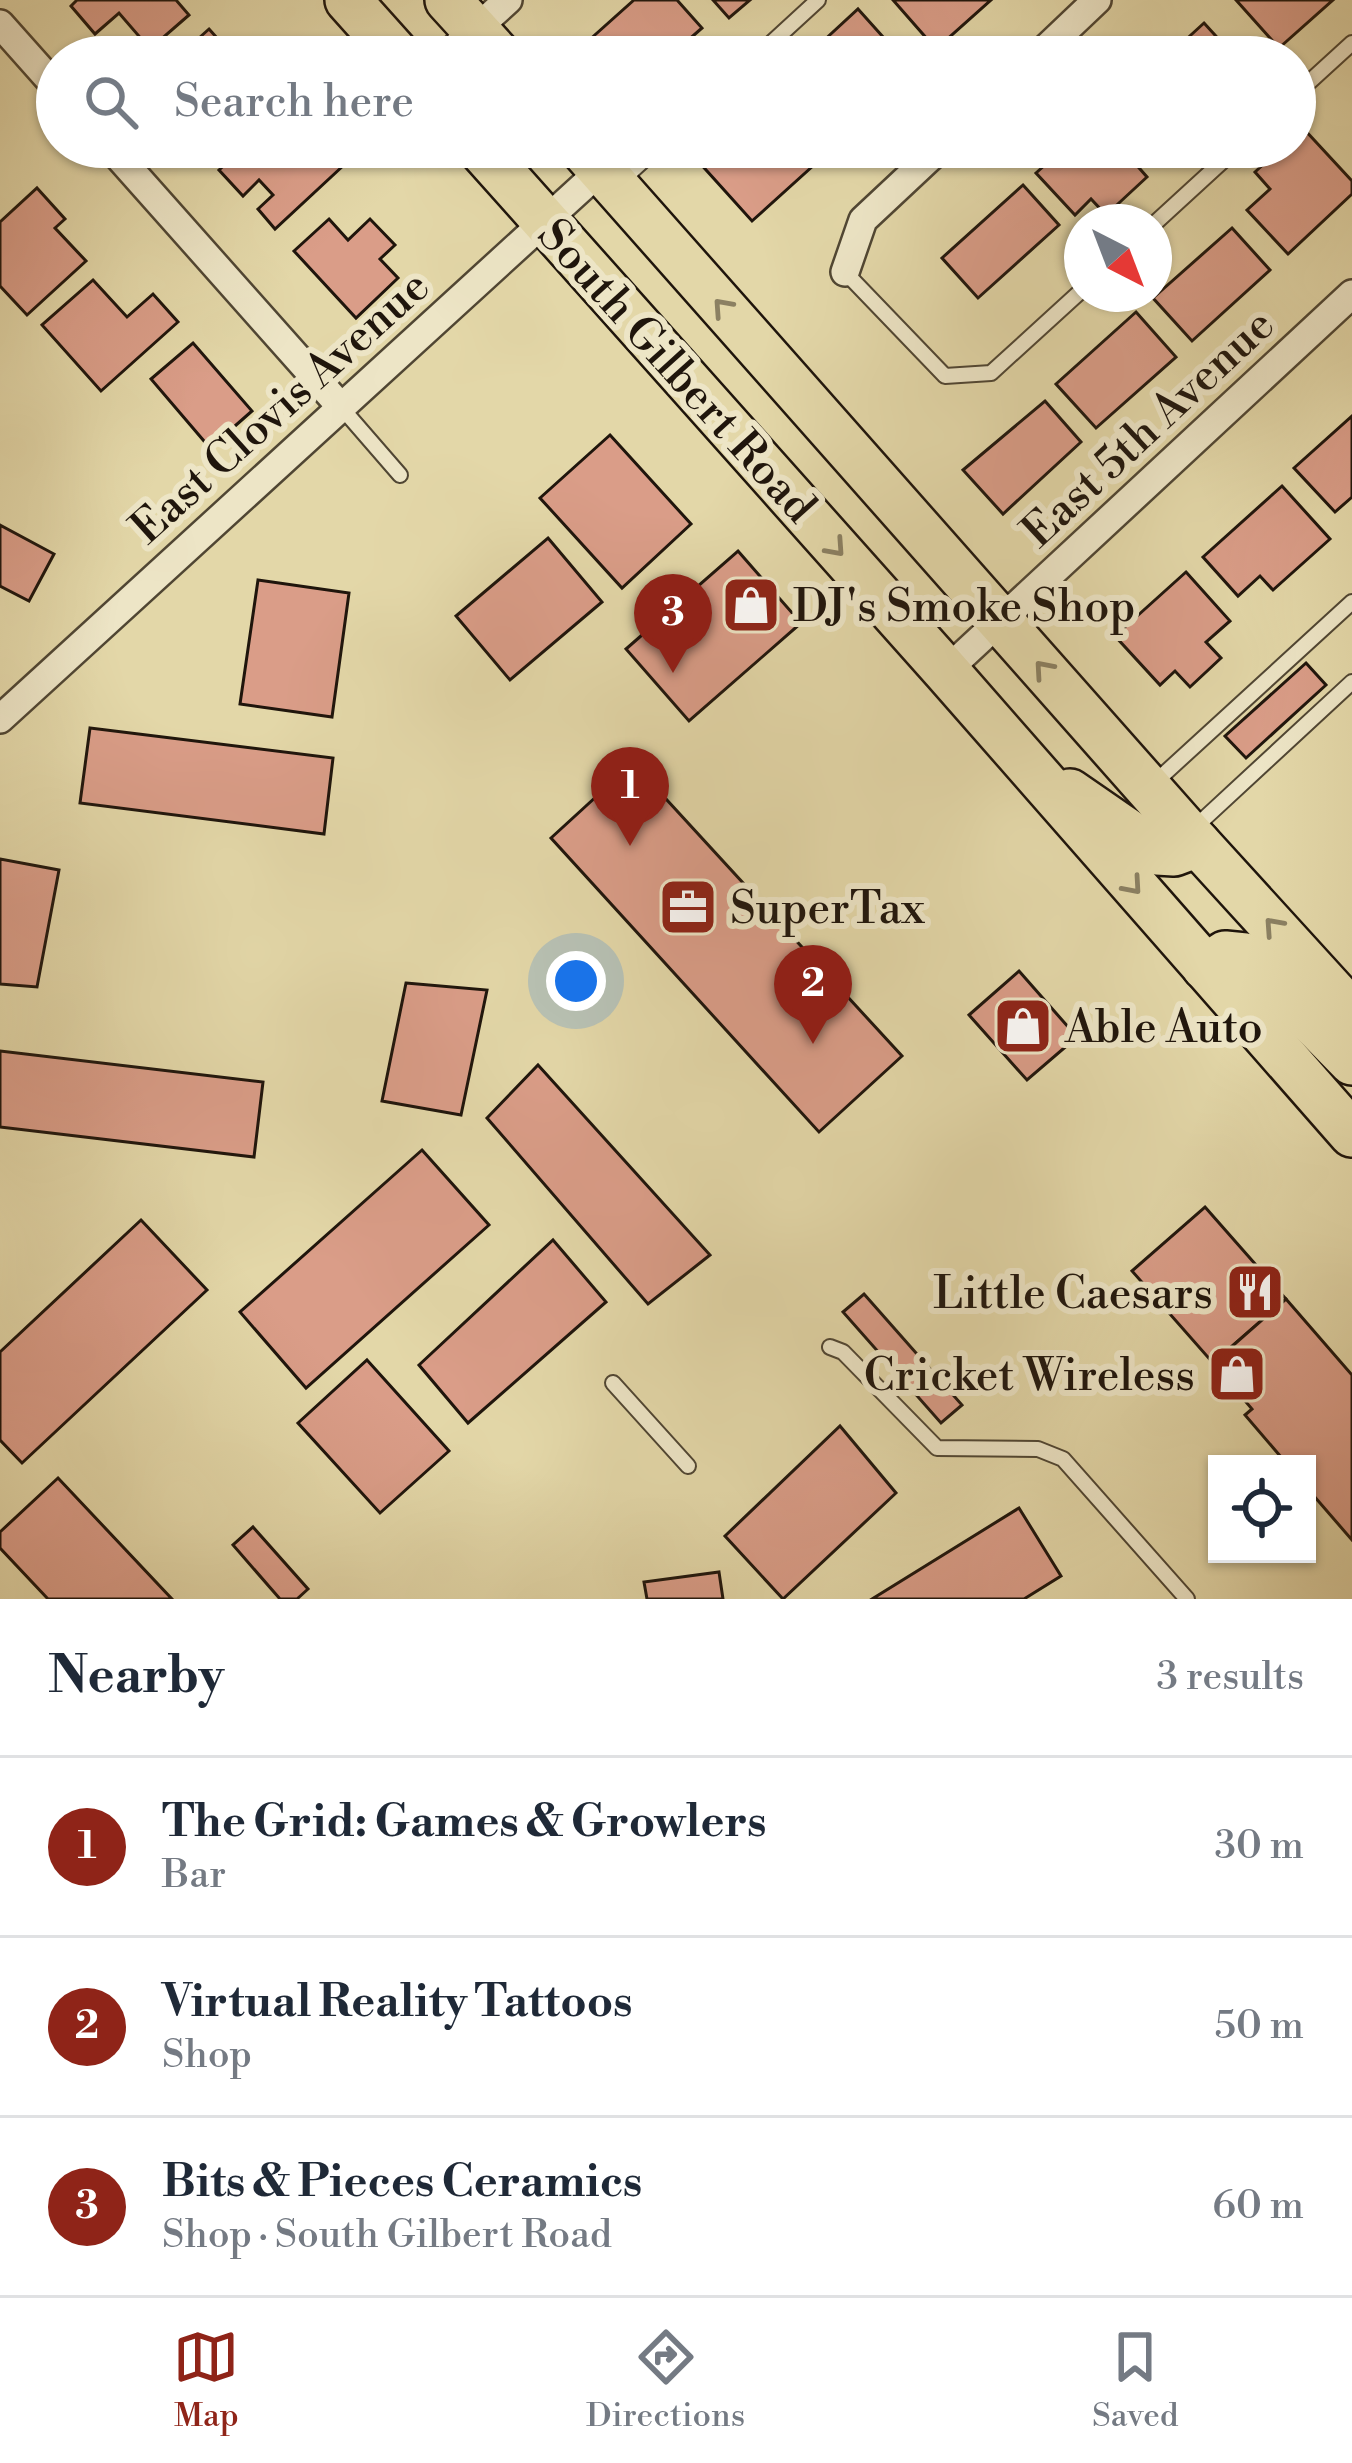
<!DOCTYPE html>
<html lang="en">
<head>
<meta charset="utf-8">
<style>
  body { margin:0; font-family:"Libre Bodoni",serif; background:#f2f2f3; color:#1f2937 }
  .controls { position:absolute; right:36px; bottom:36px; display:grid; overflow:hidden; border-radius:0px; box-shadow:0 3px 9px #0004 }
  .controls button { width:108px; height:108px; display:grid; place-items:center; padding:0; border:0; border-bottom:3px solid #e0e1e3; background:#fff; color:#1f2937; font:60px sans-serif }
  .compass { position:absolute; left:1064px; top:204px; width:108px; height:108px; border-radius:50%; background:#fff; box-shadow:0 3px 9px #0004; rotate:138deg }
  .you { position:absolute; left:576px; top:981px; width:42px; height:42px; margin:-30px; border:9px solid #fff; border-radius:50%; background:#1a73e8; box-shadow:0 0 0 18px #1a73e833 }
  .badge { display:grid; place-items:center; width:78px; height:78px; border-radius:50%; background:#8f2418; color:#fff; font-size:39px; font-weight:700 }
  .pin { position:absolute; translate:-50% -99px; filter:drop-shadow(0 3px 6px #0008) }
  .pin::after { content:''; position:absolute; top:63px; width:42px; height:36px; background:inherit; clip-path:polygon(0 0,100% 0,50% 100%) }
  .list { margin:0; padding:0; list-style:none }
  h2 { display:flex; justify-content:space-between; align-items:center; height:156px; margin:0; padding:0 48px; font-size:51px }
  h2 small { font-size:39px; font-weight:400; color:#747a83 }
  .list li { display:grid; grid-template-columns:78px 1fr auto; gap:36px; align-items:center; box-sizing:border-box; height:180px; padding:0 48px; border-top:3px solid #e0e1e3 }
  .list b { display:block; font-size:45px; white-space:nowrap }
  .list p { margin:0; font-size:39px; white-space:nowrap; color:#747a83 }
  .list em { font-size:39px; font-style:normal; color:#747a83 }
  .icon { flex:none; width:66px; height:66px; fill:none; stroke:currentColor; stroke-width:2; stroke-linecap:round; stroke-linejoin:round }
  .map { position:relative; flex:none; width:1352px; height:1599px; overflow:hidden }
  .search { position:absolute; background:#fff; box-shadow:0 3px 9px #0004; left:36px; right:36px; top:36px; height:132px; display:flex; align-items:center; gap:30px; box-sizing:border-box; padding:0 42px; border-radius:66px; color:#747a83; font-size:45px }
  .sheet { height:696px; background:#fff }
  nav { display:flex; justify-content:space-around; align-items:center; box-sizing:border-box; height:168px; border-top:3px solid #e0e1e3; background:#fff; font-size:33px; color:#747a83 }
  nav a { display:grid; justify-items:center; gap:6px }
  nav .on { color:#8f2418 }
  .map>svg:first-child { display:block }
</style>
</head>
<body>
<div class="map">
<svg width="1352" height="1599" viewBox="0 0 1352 1599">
  <rect width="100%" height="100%" fill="#e3d7a8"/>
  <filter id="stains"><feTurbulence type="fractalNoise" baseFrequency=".00167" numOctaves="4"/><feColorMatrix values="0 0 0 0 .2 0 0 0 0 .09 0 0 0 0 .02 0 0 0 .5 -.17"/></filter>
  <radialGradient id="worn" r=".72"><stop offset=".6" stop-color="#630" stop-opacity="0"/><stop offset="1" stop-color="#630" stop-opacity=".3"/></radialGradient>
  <!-- building -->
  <g fill="#da9d88" stroke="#1f150c" stroke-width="3">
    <path d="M77,0H176L189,15L150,49L119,13L95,34L71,6Z"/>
    <path d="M634,0H677L702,28L669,57H601L587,42Z"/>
    <path d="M713,0H750L729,18Z"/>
    <path d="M893,0H991L936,49Z"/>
    <path d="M1236,0H1333L1279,48Z"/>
    <path d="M858,9L901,57H832L820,44Z"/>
    <path d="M1204,23L1235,57H1167Z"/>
    <path d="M209,29L234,57H178Z"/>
    <path d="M1303,128L1352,181V194L1288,254L1247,210L1270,189L1255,172L1282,147H1295V135Z"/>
    <path d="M244,147H329L345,164L275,229L258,209L273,195L259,180L243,196L219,170Z"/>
    <path d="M713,147H817L825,155L752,221L698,161Z"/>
    <path d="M1065,147H1147L1133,161L1147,177L1106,215L1091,199L1075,215L1036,173Z"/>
    <path d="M1023,185L1059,225L978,298L942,258Z"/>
    <path d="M37,188L65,219L55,228L86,261L27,315L0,286V222Z"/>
    <path d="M329,219L348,240L370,219L395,245L380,259L398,278L356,318L294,251Z"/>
    <path d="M1232,228L1270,270L1192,341L1153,298Z"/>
    <path d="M93,280L127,317L153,294L178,322L101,391L42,325Z"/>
    <path d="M1136,312L1176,357L1096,428L1056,384Z"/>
    <path d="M193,343L252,411L210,448L151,379Z"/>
    <path d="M1045,401L1081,442L1003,514L963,470Z"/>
    <path d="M1352,416V497L1335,512L1294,468Z"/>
    <path d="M610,435L691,524L622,588L540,498Z"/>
    <path d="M1282,486L1330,539L1273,590L1260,576L1238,596L1203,557Z"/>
    <path d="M0,525L54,554L29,601L0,586Z"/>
    <path d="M548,538L602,602L510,680L456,616Z"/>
    <path d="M738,551L801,623L689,721L626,649Z"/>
    <path d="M1186,572L1230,621L1206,642L1221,658L1190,687L1175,671L1160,685L1115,636Z"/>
    <path d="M258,580L349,593L332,717L240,704Z"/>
    <path d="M1306,663L1326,685L1246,758L1225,736Z"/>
    <path d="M90,728L333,758L324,834L80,803Z"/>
    <path d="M633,763L902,1056L819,1132L551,838Z"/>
    <path d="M0,859L59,870L37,987L0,984Z"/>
    <path d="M1019,971L1077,1037L1027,1080L969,1015Z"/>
    <path d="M406,983L487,990L461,1115L382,1101Z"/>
    <path d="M0,1051L263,1082L254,1157L0,1127Z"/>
    <path d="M538,1065L710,1255L648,1304L487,1118Z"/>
    <path d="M422,1150L489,1225L306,1388L240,1312Z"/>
    <path d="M1205,1207L1286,1299L1213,1363L1132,1271Z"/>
    <path d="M141,1220L207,1290L22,1463L0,1440V1352Z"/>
    <path d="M553,1240L606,1302L468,1423L419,1365Z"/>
    <path d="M864,1294L962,1405L941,1423L843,1312Z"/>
    <path d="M1286,1299L1352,1375V1540L1307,1488V1464H1287L1245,1415L1252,1409L1213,1363Z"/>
    <path d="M367,1360L449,1451L380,1513L298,1423Z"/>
    <path d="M840,1426L896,1493L783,1599L725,1536Z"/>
    <path d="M58,1478L172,1599H48L0,1548V1532Z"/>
    <path d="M1019,1508L1061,1576L1024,1599H872Z"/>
    <path d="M253,1527L308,1589L297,1599H280L233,1545Z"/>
    <path d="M719,1572L723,1599H647L644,1582Z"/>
  </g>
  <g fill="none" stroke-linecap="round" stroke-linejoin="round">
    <defs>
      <g id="service">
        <path d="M756,57L818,0"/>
        <path d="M1295,95L1352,43"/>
        <path d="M622,180L658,147"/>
        <path d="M1154,224L1238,147"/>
        <path d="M845,272L945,376L991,373L1082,290"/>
        <path d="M341,407L400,475"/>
        <path d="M1152,785L1352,602"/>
        <path d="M1192,830L1352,682"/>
        <path d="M830,1347L843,1352L937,1448L1038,1449L1063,1459L1187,1599"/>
        <path d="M613,1383L688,1466"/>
      </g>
      <g id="minor">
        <path d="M0,24L57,88"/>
        <path d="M445,57L508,0"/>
        <path d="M1037,57L1097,0"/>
        <path d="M110,147L341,407"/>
        <path d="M845,272L863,220L941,147"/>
        <path d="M946,671L1352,294"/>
        <path d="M0,719L601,170"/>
      </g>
      <g id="primary">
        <path d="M348,0L399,57"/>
        <path d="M448,0L500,57"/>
        <path d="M479,147L946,671L1352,1134"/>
        <path d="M581,147L1188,833L1352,1013"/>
        <path d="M1070,792L1157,852L1174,853L1198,844"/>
        <path d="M1205,967L1225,954L1245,956L1252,960L1352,1062"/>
      </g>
    </defs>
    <!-- service casing -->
    <use href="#service" stroke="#504633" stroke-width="18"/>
    <!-- minor casing -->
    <use href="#minor" stroke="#504633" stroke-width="32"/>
    <!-- primary casing -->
    <use href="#primary" stroke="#1f150c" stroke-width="50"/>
    <!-- service -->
    <use href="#service" stroke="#ede5c6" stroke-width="14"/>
    <!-- minor -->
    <use href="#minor" stroke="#ede5c6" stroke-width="27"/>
    <!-- primary -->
    <use href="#primary" stroke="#e3d7a8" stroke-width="45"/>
  </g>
  <!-- one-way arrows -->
  <defs><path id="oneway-chevron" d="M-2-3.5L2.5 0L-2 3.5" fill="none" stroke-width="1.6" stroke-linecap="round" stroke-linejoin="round" transform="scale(3)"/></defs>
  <g stroke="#8b8062">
    <use href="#oneway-chevron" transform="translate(722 307) rotate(-132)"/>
    <use href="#oneway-chevron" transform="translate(836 548) rotate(48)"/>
    <use href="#oneway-chevron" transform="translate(1043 669) rotate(-131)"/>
    <use href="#oneway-chevron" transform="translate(1133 886) rotate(49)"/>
    <use href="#oneway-chevron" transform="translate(1273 926) rotate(-132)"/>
  </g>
  <!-- icons -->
  <defs>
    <symbol id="shop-square" viewBox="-11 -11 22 22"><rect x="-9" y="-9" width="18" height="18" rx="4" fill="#8f2418" stroke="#ede5c6"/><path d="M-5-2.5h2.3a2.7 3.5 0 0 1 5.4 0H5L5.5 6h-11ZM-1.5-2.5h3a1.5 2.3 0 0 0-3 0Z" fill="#fff"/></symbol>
    <symbol id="office-square" viewBox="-11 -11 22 22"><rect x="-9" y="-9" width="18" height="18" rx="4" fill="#8f2418" stroke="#ede5c6"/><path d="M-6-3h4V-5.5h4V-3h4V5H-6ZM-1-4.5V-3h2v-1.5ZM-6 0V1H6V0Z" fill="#fff"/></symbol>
    <symbol id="restaurant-square" viewBox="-11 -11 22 22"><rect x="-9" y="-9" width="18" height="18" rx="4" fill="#8f2418" stroke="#ede5c6"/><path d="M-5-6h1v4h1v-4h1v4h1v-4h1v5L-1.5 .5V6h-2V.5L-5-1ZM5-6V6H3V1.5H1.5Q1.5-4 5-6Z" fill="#fff"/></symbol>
  </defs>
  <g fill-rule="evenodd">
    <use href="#shop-square" x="718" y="572" width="66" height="66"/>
    <use href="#office-square" x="655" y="874" width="66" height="66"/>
    <use href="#shop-square" x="990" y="993" width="66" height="66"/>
    <use href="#restaurant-square" x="1222" y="1259" width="66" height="66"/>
    <use href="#shop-square" x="1204" y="1341" width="66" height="66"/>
  </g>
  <g text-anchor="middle" stroke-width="12" stroke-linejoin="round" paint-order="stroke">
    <!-- street labels -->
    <g font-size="45" fill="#1f150c" stroke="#ede5c6">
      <text transform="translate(678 370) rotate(48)" y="16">South Gilbert Road</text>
      <text transform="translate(279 406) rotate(-42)" y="16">East Clovis Avenue</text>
      <text transform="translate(1147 427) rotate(-43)" y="16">East 5th Avenue</text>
    </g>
    <!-- poi labels -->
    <g font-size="45" fill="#1f150c" stroke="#ede5c6" text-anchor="start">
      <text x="793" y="621">DJ's Smoke Shop</text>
      <text x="730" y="923">SuperTax</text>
      <text x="1065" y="1042">Able Auto</text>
      <text x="1213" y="1308" text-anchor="end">Little Caesars</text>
      <text x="1195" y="1390" text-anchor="end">Cricket Wireless</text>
    </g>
  </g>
  <rect width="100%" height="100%" filter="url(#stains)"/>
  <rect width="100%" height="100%" fill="url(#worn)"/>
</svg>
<div class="controls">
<button><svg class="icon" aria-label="locate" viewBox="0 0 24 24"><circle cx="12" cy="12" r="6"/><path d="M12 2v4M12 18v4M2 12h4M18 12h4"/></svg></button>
</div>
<svg class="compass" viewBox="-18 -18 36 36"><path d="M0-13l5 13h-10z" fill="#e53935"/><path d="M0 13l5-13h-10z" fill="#747a83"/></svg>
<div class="you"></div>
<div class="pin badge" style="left:630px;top:846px">1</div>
<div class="pin badge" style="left:813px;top:1044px">2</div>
<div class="pin badge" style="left:673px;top:673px">3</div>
<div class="search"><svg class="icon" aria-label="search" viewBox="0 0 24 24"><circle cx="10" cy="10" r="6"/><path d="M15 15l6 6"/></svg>Search here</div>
</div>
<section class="sheet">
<h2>Nearby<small>3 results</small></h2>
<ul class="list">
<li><span class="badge">1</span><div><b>The Grid: Games &amp; Growlers</b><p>Bar</p></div><em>30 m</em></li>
<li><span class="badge">2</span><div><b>Virtual Reality Tattoos</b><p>Shop</p></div><em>50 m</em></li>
<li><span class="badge">3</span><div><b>Bits &amp; Pieces Ceramics</b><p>Shop · South Gilbert Road</p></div><em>60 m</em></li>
</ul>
</section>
<nav>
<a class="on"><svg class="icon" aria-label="map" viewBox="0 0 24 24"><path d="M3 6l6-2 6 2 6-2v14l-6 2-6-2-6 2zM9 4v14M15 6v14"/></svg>Map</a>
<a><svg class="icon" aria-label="directions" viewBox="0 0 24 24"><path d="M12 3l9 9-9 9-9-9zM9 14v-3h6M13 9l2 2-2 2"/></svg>Directions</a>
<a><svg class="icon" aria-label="saved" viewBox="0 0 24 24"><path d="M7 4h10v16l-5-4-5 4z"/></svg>Saved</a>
</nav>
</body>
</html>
